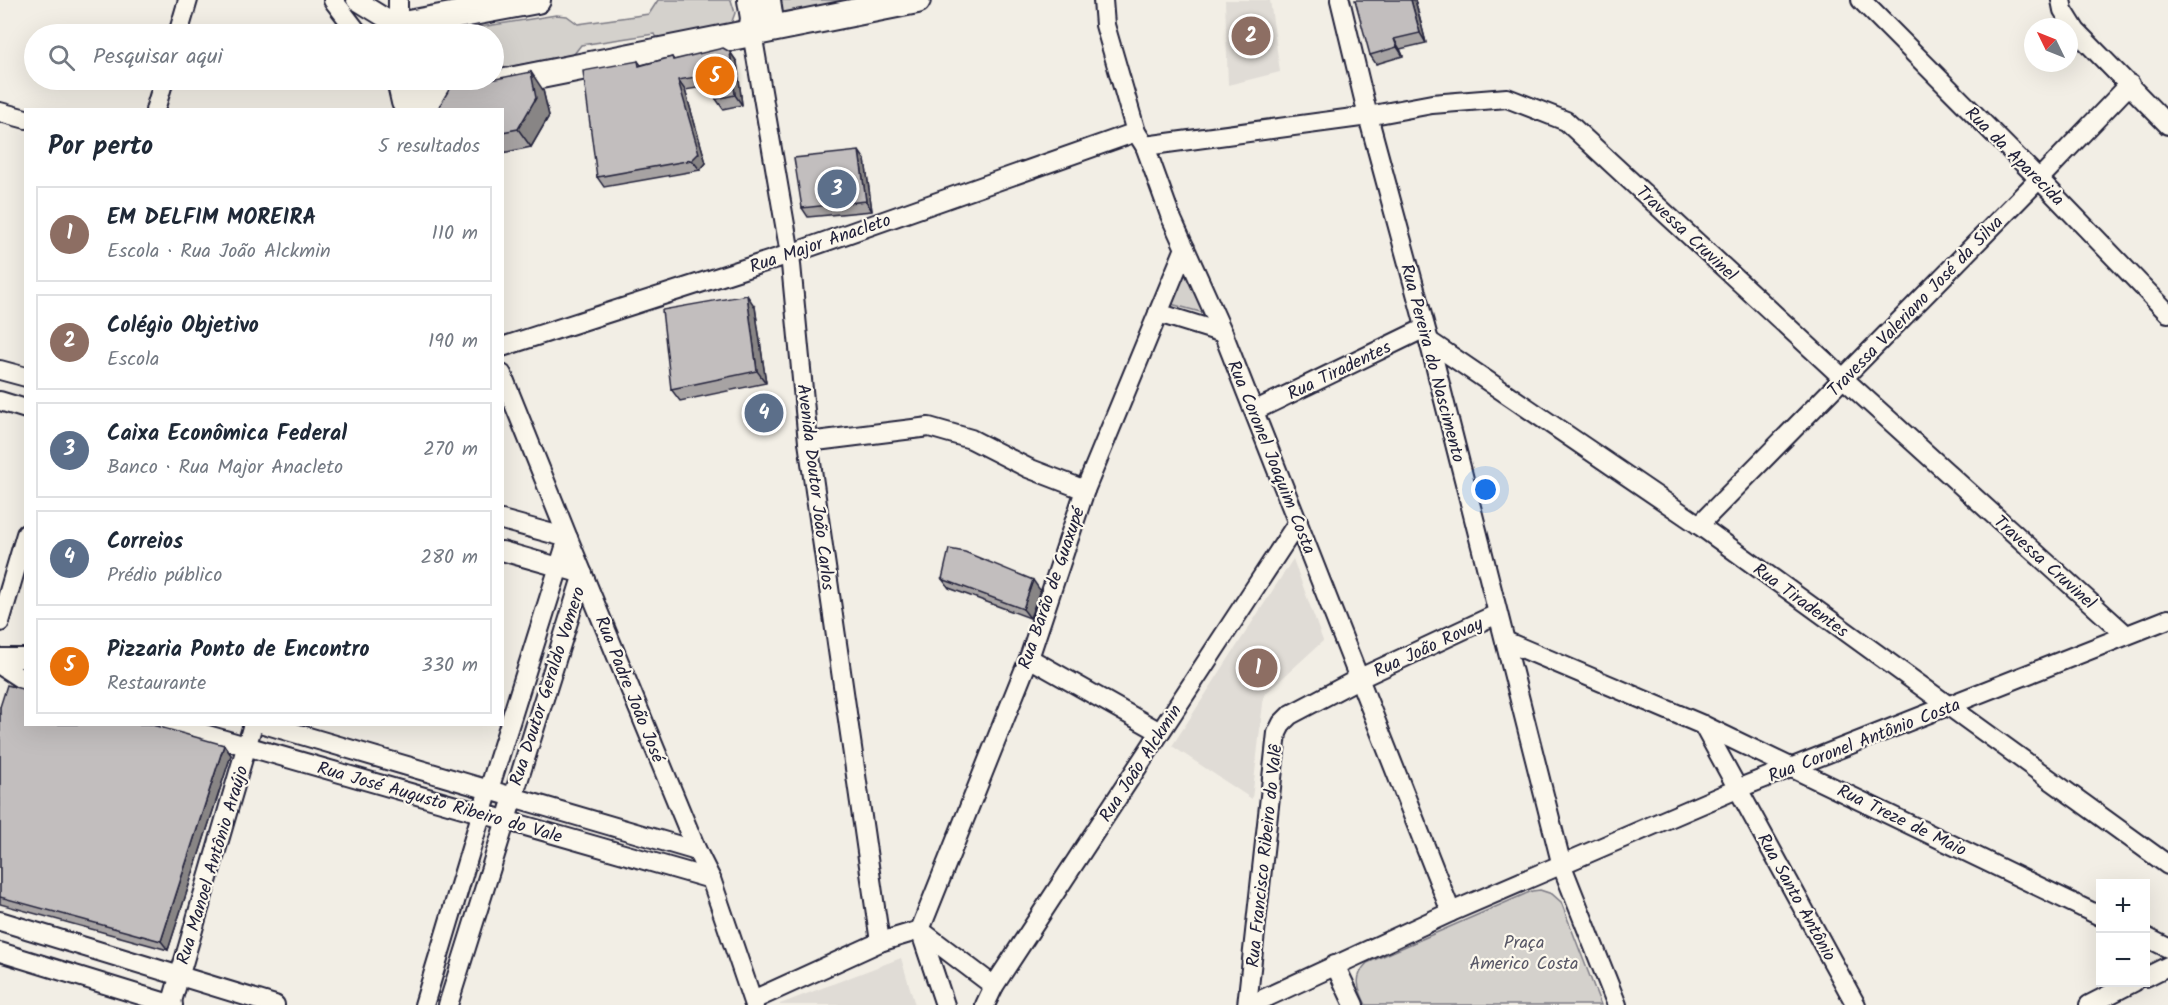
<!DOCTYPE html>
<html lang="pt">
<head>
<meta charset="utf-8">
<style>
  body { margin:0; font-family:Kalam,sans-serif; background:#f6f6f7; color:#1f2937 }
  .controls { position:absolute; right:18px; bottom:18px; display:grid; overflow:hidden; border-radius:0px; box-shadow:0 6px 24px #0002 }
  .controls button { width:54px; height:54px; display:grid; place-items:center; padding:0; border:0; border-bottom:2px solid #e0e1e3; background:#fff; color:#1f2937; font:30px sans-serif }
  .compass { position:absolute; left:2024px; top:18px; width:54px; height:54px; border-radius:50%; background:#fff; box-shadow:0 6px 24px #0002; rotate:313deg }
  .you { position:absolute; left:1486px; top:490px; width:21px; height:21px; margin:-15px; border:4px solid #fff; border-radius:50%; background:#1a73e8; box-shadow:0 0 0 9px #1a73e833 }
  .badge { display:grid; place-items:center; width:39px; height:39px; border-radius:50%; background:#1f6fb2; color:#fff; font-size:20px; font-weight:700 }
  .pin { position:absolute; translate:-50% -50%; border:3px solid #fff; box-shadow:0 2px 6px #0006 }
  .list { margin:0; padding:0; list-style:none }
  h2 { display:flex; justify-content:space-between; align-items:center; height:78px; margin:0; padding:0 24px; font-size:26px }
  h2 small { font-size:20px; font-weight:400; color:#747a83 }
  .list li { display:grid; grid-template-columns:39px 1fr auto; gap:18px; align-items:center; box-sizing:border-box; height:96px; margin:0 12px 12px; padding:0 12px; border:2px solid #e0e1e3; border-radius:0px }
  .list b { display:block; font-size:22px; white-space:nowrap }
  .list p { margin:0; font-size:20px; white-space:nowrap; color:#747a83 }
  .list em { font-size:20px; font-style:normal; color:#747a83 }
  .icon { flex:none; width:33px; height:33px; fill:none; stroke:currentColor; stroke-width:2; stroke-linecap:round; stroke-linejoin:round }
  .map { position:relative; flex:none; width:2168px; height:1005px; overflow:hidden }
  .search { position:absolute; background:#fff; box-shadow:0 6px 24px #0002; left:24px; top:24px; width:480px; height:66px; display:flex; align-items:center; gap:15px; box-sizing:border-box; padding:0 21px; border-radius:33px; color:#747a83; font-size:22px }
  .panel { position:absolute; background:#fff; box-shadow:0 6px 24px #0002; left:24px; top:108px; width:480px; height:618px; border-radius:0px }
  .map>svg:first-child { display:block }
</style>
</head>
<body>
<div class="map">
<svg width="2168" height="1005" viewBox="0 0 2168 1005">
  <rect width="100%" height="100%" fill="#f2eee5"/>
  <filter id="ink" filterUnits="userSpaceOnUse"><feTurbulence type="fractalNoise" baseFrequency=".0167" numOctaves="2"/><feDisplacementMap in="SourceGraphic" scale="12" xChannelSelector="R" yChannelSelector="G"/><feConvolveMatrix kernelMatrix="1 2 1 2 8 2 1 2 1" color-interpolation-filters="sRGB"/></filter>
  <g filter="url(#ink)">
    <!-- built -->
    <g fill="#e0dcd6">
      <path d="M1225,0H1270L1280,72L1228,85Z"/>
      <path d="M1293,559L1323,641L1264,695L1252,799L1172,746Z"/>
      <path d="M901,958L915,1005H780V1004Z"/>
    </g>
    <!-- green -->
    <g fill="#d4d1cc" stroke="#7b7a84" stroke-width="1.5">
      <path d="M658,0H731L735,13L731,24L660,40L654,34L581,45L574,54L494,70V34H436L556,15L567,16L578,24L649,14Z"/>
      <path d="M771,0H874L784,18Z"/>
      <path d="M1186,270L1204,313L1171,304Z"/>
      <path d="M1540,890L1552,894L1561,902L1601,1005H1366C1358,989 1353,977 1367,963L1532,891Z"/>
    </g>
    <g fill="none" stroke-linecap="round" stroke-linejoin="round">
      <defs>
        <g id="minor">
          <path d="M333,0L359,34"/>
          <path d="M356,0L398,26"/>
          <path d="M398,0V26"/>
          <path d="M771,0L775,28"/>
          <path d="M1103,0L1105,25L1136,132L1145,146L1170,215L1223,333L1451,912"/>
          <path d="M1340,0L1368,116L1429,341L1562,866L1617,1005"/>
          <path d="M1861,0L2039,179L2168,313"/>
          <path d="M2061,0L2063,10L2076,31L2168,125"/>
          <path d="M752,33L790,254L808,442L880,942"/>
          <path d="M178,34L188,0"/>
          <path d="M155,110L164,80"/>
          <path d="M0,112L26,119"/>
          <path d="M1145,146L1368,116L1432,104L1507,98L1566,121L1844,379L2125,634"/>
          <path d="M1158,313L1223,333"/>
          <path d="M1429,341L1699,525L2168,865"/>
          <path d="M502,347L790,254L1136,132"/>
          <path d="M0,370L26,377"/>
          <path d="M502,374L568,538L697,851L711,879L754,1005"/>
          <path d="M0,401L26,409"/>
          <path d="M1254,411L1425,328"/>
          <path d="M808,442L929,427L971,439L1028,468L1085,490"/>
          <path d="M1699,525L2039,179L2130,84"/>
          <path d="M0,622L26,534"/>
          <path d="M1505,641L1703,725L2100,916"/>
          <path d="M0,658H26"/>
          <path d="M1029,658L1160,732"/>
          <path d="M0,665L26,682"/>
          <path d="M169,724L711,879"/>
          <path d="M264,724L697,851"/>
          <path d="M1703,725L1856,1005"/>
          <path d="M0,921L275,1005"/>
          <path d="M920,930L1029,658L1085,490L1185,248"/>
          <path d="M920,930L994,986"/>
          <path d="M920,930L945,1005"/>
          <path d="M2146,937L2168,948"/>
          <path d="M0,952L173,1005"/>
          <path d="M1335,965L1354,1005"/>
          <path d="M2146,977L2168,966"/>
          <path d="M753,1000L880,942L920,930"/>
          <path d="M171,1005L253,724"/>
          <path d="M424,1005L481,815L568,538L502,520"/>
          <path d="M448,1005L583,574L502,551"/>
          <path d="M985,1005L994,986L1298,522"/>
          <path d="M1247,1005L1277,733L1282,723L1290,715L1358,679L1497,614"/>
          <path d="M1250,1005L1451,912L1737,789L2168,619"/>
          <path d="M2089,1005L2134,982"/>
        </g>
        <g id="secondary">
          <path d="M751,0L754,18L752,33"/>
          <path d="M397,34L398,26L537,0"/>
          <path d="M400,80L405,102L917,0"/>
        </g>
      </defs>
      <!-- minor casing -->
      <use href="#minor" stroke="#22223b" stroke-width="22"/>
      <!-- secondary casing -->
      <use href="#secondary" stroke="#22223b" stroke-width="30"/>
      <!-- minor -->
      <use href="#minor" stroke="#fbf7ec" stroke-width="18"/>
      <!-- secondary -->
      <use href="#secondary" stroke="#fbf7ec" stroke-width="26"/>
    </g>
    <!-- wall -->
    <g fill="#a7a3a3" stroke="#22223b" stroke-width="1.5">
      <path d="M1415,0L1426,43L1400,49L1403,56L1376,64L1370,55Z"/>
      <path d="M730,52L737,62L742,105L723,109L716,99L714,85L685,90L706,163L700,170L604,187L597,177L638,61L641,65L672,57L674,60Z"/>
      <path d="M543,90L549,116L531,147L502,153V110Z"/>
      <path d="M865,160L872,211L808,217L802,208Z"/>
      <path d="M755,307L766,383L680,401L671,389Z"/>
      <path d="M942,579L1040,590L1030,618L949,588Z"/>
      <path d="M0,707L224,745L231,755L168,950L0,904Z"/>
    </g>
    <!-- shaded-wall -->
    <g fill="#888585" stroke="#22223b" stroke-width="1.5">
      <path d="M1411,0H1415L1426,43L1420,33Z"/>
      <path d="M1394,39L1400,49L1403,56L1397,47Z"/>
      <path d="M730,52L737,62L742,105L735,95Z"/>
      <path d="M531,72L543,90L549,116L531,147L518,129Z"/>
      <path d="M678,80L685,90L706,163L700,170L692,160Z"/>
      <path d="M859,151L865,160L872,211L866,201Z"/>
      <path d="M747,295L755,307L766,383L757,371Z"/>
      <path d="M1033,580L1040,590L1030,618L1023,609Z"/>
      <path d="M224,745L231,755L168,950L161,941Z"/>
    </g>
    <!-- building -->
    <g fill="#c2bebe" stroke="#22223b" stroke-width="1.5">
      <path d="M1355,0H1411L1420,33L1394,39L1397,47L1370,55Z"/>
      <path d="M723,48L730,52L735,95L716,99L713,74L678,80L699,153L692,160L597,177L583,71L638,61L639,66L672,57L673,60Z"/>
      <path d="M531,72L536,98L518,129L502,132V110H437L450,88Z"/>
      <path d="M859,151L866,201L802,208L794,158Z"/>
      <path d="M747,295L757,371L671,389L662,310Z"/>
      <path d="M949,549L965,552L1033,580L1023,609L942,579Z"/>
      <path d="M7,685L26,690V724H149L224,745L161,941L0,897V707Z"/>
    </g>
  </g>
  <g text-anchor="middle" stroke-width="4.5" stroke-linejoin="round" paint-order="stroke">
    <!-- street labels -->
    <g font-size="18" fill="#22223b" stroke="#fbf7ec">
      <text transform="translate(2015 156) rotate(45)" y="6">Rua da Aparecida</text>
      <text transform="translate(1687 233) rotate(43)" y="6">Travessa Cruvinel</text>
      <text transform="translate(820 243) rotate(-19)" y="6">Rua Major Anacleto</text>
      <text transform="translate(1915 306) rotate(-46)" y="6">Travessa Valeriano José da Silva</text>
      <text transform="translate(1433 363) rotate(75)" y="6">Rua Pereira do Nascimento</text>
      <text transform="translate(1339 370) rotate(-26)" y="6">Rua Tiradentes</text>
      <text transform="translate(1272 457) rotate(68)" y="6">Rua Coronel Joaquim Costa</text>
      <text transform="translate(816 487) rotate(83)" y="6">Avenida Doutor João Carlos</text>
      <text transform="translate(2045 562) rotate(42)" y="6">Travessa Cruvinel</text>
      <text transform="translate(1051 588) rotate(-71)" y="6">Rua Barão de Guaxupé</text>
      <text transform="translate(1801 600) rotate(36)" y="6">Rua Tiradentes</text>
      <text transform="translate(1428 647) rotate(-25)" y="6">Rua João Rovay</text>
      <text transform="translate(547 686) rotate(-72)" y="6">Rua Doutor Geraldo Vomero</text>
      <text transform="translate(630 689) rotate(68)" y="6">Rua Padre João José</text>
      <text transform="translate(1864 740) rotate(-21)" y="6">Rua Coronel Antônio Costa</text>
      <text transform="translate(1140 763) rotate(-57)" y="6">Rua João Alckmin</text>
      <text transform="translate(440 802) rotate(16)" y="6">Rua José Augusto Ribeiro do Vale</text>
      <text transform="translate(1902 820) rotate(26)" y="6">Rua Treze de Maio</text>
      <text transform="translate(1264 856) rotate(-84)" y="6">Rua Francisco Ribeiro do Valê</text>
      <text transform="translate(212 865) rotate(-73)" y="6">Rua Manoel Antônio Araújo</text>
      <text transform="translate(1797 897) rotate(61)" y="6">Rua Santo Antônio</text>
    </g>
    <!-- park labels -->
    <g font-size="18" fill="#575766" stroke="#fbf7ec">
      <text x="1524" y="948">Praça<tspan x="1524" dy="21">Americo Costa</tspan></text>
    </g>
  </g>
</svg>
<div class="controls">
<button>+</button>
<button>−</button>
</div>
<svg class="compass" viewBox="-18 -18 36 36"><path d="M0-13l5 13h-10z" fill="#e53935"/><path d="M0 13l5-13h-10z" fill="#747a83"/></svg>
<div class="you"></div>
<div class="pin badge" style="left:1258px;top:668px;background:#8d6e63">1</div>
<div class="pin badge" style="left:1251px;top:36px;background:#8d6e63">2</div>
<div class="pin badge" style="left:837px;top:189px;background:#5c6f8a">3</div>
<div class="pin badge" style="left:764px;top:413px;background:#5c6f8a">4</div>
<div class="pin badge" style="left:715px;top:76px;background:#e8710a">5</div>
<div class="search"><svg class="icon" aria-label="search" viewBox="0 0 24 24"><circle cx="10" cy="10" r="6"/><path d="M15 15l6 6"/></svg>Pesquisar aqui</div>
<section class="panel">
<h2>Por perto<small>5 resultados</small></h2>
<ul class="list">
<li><span class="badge" style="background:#8d6e63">1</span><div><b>EM DELFIM MOREIRA</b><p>Escola · Rua João Alckmin</p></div><em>110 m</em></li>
<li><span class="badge" style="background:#8d6e63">2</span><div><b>Colégio Objetivo</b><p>Escola</p></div><em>190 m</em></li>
<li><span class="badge" style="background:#5c6f8a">3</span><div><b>Caixa Econômica Federal</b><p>Banco · Rua Major Anacleto</p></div><em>270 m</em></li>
<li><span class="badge" style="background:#5c6f8a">4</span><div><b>Correios</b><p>Prédio público</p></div><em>280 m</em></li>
<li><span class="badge" style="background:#e8710a">5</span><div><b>Pizzaria Ponto de Encontro</b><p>Restaurante</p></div><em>330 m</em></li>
</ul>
</section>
</div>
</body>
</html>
